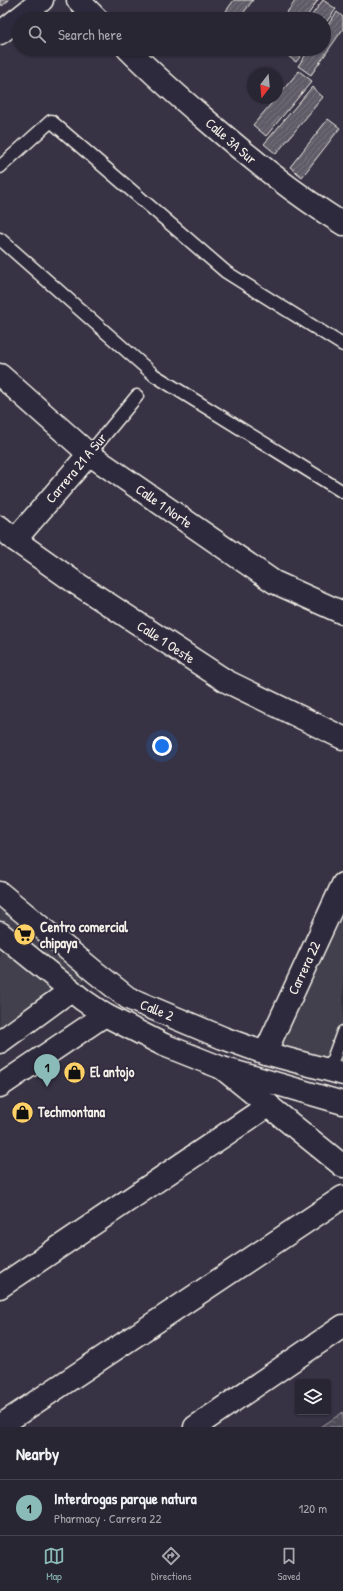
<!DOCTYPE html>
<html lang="en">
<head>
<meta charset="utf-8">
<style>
  body { margin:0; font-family:"Patrick Hand",sans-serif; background:#35323f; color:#f1f3f6 }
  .controls { position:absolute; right:12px; bottom:12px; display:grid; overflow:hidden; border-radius:4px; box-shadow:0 1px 3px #0004 }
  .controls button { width:36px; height:36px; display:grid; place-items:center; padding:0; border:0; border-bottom:1px solid #45434e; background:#292633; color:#f1f3f6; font:20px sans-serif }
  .compass { position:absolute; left:247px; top:68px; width:36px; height:36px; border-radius:50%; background:#292633; box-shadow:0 1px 3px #0004; rotate:196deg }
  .you { position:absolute; left:162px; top:746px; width:14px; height:14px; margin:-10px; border:3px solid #fff; border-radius:50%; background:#1a73e8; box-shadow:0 0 0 6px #1a73e833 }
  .badge { display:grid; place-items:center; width:26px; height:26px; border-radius:50%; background:#8bbbb9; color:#111; font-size:13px; font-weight:700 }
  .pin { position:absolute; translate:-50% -33px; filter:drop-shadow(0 1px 2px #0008) }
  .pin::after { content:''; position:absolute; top:21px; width:14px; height:12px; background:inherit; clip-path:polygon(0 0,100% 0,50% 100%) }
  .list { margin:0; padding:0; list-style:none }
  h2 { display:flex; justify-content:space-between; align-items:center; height:52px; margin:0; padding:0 16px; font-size:17px }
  h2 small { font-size:13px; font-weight:400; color:#a5a5ac }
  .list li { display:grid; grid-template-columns:26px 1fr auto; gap:12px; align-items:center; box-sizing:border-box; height:56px; padding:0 16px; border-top:1px solid #45434e }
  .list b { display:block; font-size:15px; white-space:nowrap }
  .list p { margin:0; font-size:13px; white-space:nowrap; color:#a5a5ac }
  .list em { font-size:13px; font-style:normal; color:#a5a5ac }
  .icon { flex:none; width:22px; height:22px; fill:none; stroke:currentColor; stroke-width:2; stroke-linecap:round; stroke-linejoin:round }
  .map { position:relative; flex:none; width:343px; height:1427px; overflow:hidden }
  .search { position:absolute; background:#292633; box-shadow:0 1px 3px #0004; left:12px; right:12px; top:12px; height:44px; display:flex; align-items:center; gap:10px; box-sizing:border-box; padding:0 14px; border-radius:22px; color:#a5a5ac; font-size:15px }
  .sheet { height:108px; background:#292633 }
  nav { display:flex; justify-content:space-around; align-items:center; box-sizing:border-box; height:56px; border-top:1px solid #45434e; background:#292633; font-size:11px; color:#a5a5ac }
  nav a { display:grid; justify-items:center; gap:2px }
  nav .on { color:#8bbbb9 }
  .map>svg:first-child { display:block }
</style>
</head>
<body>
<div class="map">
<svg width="343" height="1427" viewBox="0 0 343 1427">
  <defs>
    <pattern id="park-dots" width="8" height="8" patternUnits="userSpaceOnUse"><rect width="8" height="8" fill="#504b59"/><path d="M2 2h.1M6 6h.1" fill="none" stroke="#6a6571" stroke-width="1.8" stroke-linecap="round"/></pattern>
    <pattern id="building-hatch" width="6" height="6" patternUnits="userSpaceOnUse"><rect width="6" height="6" fill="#5f5c67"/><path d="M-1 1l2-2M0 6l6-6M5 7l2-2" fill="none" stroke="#77747d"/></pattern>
  </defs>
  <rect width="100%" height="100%" fill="#373244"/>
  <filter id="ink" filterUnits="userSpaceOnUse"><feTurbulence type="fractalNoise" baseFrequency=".025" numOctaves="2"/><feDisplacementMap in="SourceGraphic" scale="8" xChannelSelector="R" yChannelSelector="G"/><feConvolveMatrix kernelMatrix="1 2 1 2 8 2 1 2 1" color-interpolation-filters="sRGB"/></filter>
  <g filter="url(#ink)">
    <!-- built -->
    <g fill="#433f4e">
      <path d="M343,884V1074L265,1053Z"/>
      <path d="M0,894L95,972L0,1042Z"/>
    </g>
    <!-- park -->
    <path fill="url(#park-dots)" stroke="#a29ea0" d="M343,1412V1427H321Z"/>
    <!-- building -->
    <g fill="url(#building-hatch)" stroke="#f4f1e8">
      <path d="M0,0H9L2,6Z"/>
      <path d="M234,0H253L239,19H237L226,11Z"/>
      <path d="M296,0H318L305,19H282Z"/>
      <path d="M323,0L336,9L324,25V19H309Z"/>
      <path d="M337,12L343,17V29L311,75L298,66L310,49H324V30Z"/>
      <path d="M273,49H283L280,54Z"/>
      <path d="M287,49H306L296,62L284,53Z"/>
      <path d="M299,71L312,81L266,136L253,125Z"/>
      <path d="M312,87L323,97L276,154L264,144Z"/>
      <path d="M328,119L340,128L302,177L290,167Z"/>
    </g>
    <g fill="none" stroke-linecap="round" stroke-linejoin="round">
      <defs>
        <g id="lane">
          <path d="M0,167L51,121L226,272L343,345"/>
          <path d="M0,239L154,375L343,492"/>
          <path d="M89,454L137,396"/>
          <path d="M329,1070L343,1032"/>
        </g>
        <g id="street">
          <path d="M78,0L97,19"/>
          <path d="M0,33L42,0"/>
          <path d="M128,49C152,73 178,96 205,119C249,157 293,193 343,224"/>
          <path d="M0,375L89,454L274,582L343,613"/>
          <path d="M0,527L15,540L76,583L226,681L343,738"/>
          <path d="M15,540L89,454"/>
          <path d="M265,1053L343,884"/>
          <path d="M222,1068L343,1166"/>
          <path d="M0,1287L269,1105"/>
          <path d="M0,1426L343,1197"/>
          <path d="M195,1427L343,1326"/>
        </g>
        <g id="secondary">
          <path d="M0,893L95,972L128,998L223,1038L265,1053L343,1074"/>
          <path d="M0,933L83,1000L105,1015L164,1045L222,1068L343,1103"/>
          <path d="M0,1042L71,990"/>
          <path d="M0,1086L105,1015"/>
        </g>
      </defs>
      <!-- lane casing -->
      <use href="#lane" stroke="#f4f1e8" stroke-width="15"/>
      <!-- street casing -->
      <use href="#street" stroke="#f4f1e8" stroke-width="25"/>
      <!-- secondary casing -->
      <use href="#secondary" stroke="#f4f1e8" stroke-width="25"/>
      <!-- lane -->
      <use href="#lane" stroke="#2f2a3d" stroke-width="12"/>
      <!-- street -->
      <use href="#street" stroke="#2f2a3d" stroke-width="22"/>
      <!-- secondary -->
      <use href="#secondary" stroke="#2f2a3d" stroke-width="22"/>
    </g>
  </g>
  <!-- icons -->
  <defs>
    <symbol id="supermarket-disc" viewBox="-11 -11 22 22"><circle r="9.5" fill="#ffd166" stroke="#2f2a3d"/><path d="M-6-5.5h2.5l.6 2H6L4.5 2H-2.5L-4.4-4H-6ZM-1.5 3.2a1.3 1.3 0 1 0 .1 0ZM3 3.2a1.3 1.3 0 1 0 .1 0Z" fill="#111"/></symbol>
    <symbol id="shop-disc" viewBox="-11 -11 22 22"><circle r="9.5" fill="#ffd166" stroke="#2f2a3d"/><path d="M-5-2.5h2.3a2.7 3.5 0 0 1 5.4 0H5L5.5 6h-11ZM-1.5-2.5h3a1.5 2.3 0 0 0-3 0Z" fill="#111"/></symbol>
  </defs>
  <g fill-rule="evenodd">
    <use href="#supermarket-disc" x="12" y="922" width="25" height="25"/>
    <use href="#shop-disc" x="62" y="1060" width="25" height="25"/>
    <use href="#shop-disc" x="10" y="1100" width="25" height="25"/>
  </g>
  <g text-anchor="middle" stroke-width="3.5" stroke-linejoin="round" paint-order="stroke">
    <!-- street labels -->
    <g font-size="14" fill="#f4f1e8" stroke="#2f2a3d">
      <text transform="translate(231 141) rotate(41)" y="5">Calle 3A Sur</text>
      <text transform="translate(76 468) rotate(-50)" y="5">Carrera 21 A Sur</text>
      <text transform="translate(164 506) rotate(35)" y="5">Calle 1 Norte</text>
      <text transform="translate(166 642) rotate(33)" y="5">Calle 1 Oeste</text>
      <text transform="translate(304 968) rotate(-65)" y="5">Carrera 22</text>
      <text transform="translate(157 1010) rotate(22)" y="5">Calle 2</text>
    </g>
    <!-- poi labels -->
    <g font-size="14" font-weight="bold" fill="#f4f1e8" stroke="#2f2a3d" text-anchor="start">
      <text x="40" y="932">Centro comercial<tspan x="40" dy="16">chipaya</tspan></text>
      <text x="90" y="1077">El antojo</text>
      <text x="38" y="1117">Techmontana</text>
    </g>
  </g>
</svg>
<div class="controls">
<button><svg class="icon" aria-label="layers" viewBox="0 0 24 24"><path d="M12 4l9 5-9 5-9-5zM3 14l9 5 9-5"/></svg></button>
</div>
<svg class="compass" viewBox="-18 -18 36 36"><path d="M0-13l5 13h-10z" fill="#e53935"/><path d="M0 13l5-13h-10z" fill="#a5a5ac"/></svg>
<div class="you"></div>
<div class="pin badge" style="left:47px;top:1087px">1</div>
<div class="search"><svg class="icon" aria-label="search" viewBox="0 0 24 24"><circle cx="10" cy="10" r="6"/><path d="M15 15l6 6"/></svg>Search here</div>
</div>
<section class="sheet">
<h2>Nearby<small></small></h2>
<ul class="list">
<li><span class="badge">1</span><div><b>Interdrogas parque natura</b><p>Pharmacy · Carrera 22</p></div><em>120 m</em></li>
</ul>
</section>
<nav>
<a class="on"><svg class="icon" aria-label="map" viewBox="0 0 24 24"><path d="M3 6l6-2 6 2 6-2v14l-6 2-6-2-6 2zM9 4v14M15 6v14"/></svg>Map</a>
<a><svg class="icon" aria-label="directions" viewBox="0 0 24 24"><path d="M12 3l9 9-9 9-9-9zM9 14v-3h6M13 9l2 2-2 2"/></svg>Directions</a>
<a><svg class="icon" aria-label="saved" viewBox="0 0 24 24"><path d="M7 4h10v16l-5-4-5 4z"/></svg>Saved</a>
</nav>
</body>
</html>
